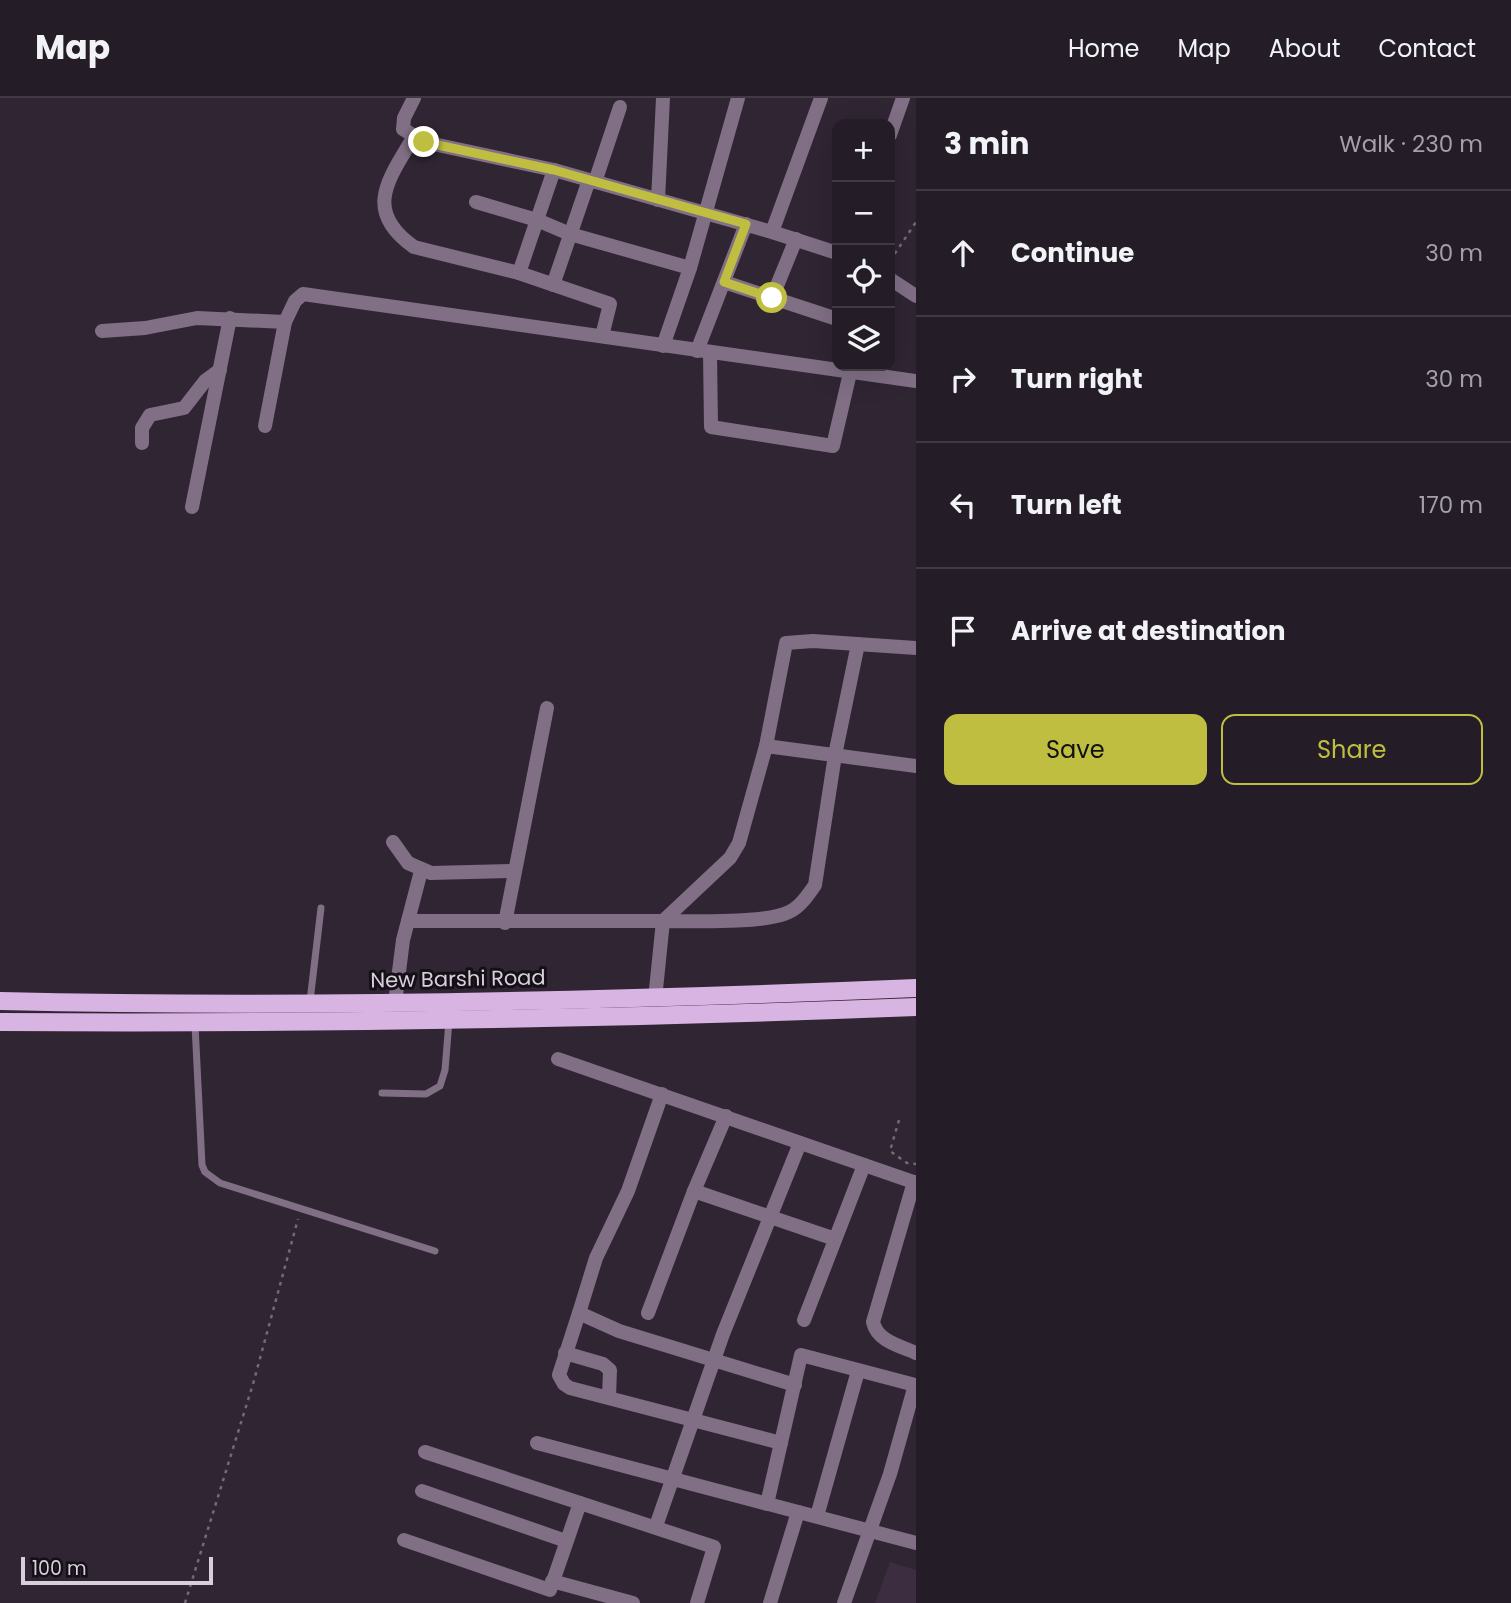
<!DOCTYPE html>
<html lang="en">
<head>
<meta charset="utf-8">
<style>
  body { margin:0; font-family:Poppins,sans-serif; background:#302932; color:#f1f3f6 }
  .controls { position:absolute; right:21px; top:21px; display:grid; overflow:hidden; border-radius:14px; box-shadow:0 7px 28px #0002 }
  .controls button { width:63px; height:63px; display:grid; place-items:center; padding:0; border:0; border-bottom:2px solid #413a43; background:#241c26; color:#f1f3f6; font:35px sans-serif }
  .scale { position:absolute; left:21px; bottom:18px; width:192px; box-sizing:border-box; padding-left:7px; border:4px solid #d7cfd9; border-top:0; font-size:19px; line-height:24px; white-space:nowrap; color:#d7cfd9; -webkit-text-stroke:5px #151017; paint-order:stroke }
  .stop { position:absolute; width:21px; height:21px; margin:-16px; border:5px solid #bfbe41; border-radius:50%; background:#fff }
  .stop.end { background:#bfbe41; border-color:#fff; box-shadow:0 2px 7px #0008 }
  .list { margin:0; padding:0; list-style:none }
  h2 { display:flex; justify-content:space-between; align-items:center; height:91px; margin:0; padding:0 28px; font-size:30px }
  h2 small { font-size:23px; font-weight:400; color:#a3a1a7 }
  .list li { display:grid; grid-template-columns:46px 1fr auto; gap:21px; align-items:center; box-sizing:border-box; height:126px; padding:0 28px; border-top:2px solid #413a43 }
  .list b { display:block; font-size:26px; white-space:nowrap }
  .list em { font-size:23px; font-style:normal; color:#a3a1a7 }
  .actions { display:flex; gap:14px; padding:21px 28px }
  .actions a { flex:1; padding:16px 0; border:2px solid #bfbe41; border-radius:14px; text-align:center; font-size:24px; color:#bfbe41 }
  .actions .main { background:#bfbe41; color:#111 }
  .icon { flex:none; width:38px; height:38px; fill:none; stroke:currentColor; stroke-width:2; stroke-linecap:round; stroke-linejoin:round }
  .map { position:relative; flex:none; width:916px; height:1505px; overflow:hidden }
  header { display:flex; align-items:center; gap:42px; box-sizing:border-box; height:98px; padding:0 35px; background:#241c26; border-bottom:2px solid #413a43 }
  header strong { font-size:33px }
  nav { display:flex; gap:38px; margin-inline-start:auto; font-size:24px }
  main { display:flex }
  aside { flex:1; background:#241c26 }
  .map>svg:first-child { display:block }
</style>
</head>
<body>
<header>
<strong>Map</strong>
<nav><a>Home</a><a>Map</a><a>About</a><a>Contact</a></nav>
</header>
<main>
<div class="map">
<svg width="916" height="1505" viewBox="0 0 916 1505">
  <rect width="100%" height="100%" fill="#302533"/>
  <!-- built -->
  <path fill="#3c2d41" d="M890,1464L916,1472V1505H875Z"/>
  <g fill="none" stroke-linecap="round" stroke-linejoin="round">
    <!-- path -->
    <g stroke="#746a77" stroke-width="2.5" stroke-dasharray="3.5 5" stroke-linecap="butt">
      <path d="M890,163L916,124"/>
      <path d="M899,1022L890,1053L907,1065L916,1066"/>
      <path d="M185,1505L253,1286L298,1121"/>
    </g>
    <!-- lane -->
    <g stroke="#806f85" stroke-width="7">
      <path d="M310,903L321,810"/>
      <path d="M195,927L202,1067L205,1074L220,1085L435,1153"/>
      <path d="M382,995L426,996L440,988L445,972L449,923"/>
    </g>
    <!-- street -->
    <g stroke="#806f85" stroke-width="14">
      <path d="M414,0L404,20L403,31L424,44L554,72L772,134L837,155"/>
      <path d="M890,37L903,0"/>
      <path d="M413,40C388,82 363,113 414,149L519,175L610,206L602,238"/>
      <path d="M595,84L620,9"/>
      <path d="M658,102L663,0"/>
      <path d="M476,104L537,122L570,136L690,170"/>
      <path d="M772,134L821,0"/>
      <path d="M519,175L554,72"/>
      <path d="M890,181L916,198"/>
      <path d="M724,184L837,221"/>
      <path d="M553,187L589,82"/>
      <path d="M772,200L796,141"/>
      <path d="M102,233L145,230L197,220L285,224L295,203L303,196L916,283"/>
      <path d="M663,248L690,170L738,0"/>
      <path d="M697,253L746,126"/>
      <path d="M710,255L711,329L833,348L850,275"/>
      <path d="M265,328L285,224"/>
      <path d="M142,345V330L150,317L184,310L205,283L220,272"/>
      <path d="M192,409L230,220"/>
      <path d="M766,648L786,545L813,543L916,550"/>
      <path d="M393,744L408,765L431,775L514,773"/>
      <path d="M408,823H663L730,760L739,745L766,648L916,668"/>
      <path d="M505,825L547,610"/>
      <path d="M655,901L663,823C691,823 765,826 789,814C800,809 808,797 815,787L835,657L858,546"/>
      <path d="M395,905L403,842L421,773"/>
      <path d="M558,961L916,1085"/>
      <path d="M914,1084L873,1224C877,1243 900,1248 916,1255"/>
      <path d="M694,1093L726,1018"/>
      <path d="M579,1215L596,1160L628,1093L662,996"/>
      <path d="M648,1215L694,1093L835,1141"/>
      <path d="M804,1222L864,1067"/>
      <path d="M565,1255L603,1266L610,1272L609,1299"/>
      <path d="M537,1345L916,1445"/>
      <path d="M781,1345L570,1290L564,1286L559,1277L579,1215L619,1233L795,1287"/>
      <path d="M425,1354L714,1449L697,1505"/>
      <path d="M422,1393L566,1443"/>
      <path d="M767,1406L801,1257L915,1287L890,1376L844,1505"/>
      <path d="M817,1418L858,1273"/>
      <path d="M656,1428L723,1236L800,1045"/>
      <path d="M404,1442L550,1492L580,1405"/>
      <path d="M552,1483L633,1505"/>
      <path d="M770,1505L798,1414"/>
    </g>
    <!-- primary -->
    <g stroke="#d7b4e2" stroke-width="18">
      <path d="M0,903C305,910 611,903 916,890"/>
      <path d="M0,924C306,926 611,921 916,909"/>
    </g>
  </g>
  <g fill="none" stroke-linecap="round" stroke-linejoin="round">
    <!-- route -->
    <path stroke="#bfbe41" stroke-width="9" d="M424,44L554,72L746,126L724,184L772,200"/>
  </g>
  <g text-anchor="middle" stroke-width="6" stroke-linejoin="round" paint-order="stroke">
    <!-- street labels -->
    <g font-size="21" fill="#d7cfd9" stroke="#151017">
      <text transform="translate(458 881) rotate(-1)" y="7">New Barshi Road</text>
    </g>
  </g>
</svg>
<div class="controls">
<button>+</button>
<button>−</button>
<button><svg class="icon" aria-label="locate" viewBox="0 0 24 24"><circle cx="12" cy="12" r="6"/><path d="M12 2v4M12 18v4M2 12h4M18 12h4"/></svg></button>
<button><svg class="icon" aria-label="layers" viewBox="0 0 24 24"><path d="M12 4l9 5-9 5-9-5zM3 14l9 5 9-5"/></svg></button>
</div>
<div class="scale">100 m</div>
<div class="stop" style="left:772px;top:200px"></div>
<div class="stop end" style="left:424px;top:44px"></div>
</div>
<aside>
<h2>3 min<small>Walk · 230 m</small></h2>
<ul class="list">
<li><svg class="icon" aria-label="ahead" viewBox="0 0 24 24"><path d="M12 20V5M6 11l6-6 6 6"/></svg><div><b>Continue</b></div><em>30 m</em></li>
<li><svg class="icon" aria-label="right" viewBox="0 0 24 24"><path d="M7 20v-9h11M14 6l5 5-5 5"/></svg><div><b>Turn right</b></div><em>30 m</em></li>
<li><svg class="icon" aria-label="left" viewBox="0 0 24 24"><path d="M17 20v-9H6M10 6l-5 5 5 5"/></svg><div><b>Turn left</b></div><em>170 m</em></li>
<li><svg class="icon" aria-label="arrive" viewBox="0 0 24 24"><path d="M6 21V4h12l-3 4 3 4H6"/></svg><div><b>Arrive at destination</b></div></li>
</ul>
<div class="actions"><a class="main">Save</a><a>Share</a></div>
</aside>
</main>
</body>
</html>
